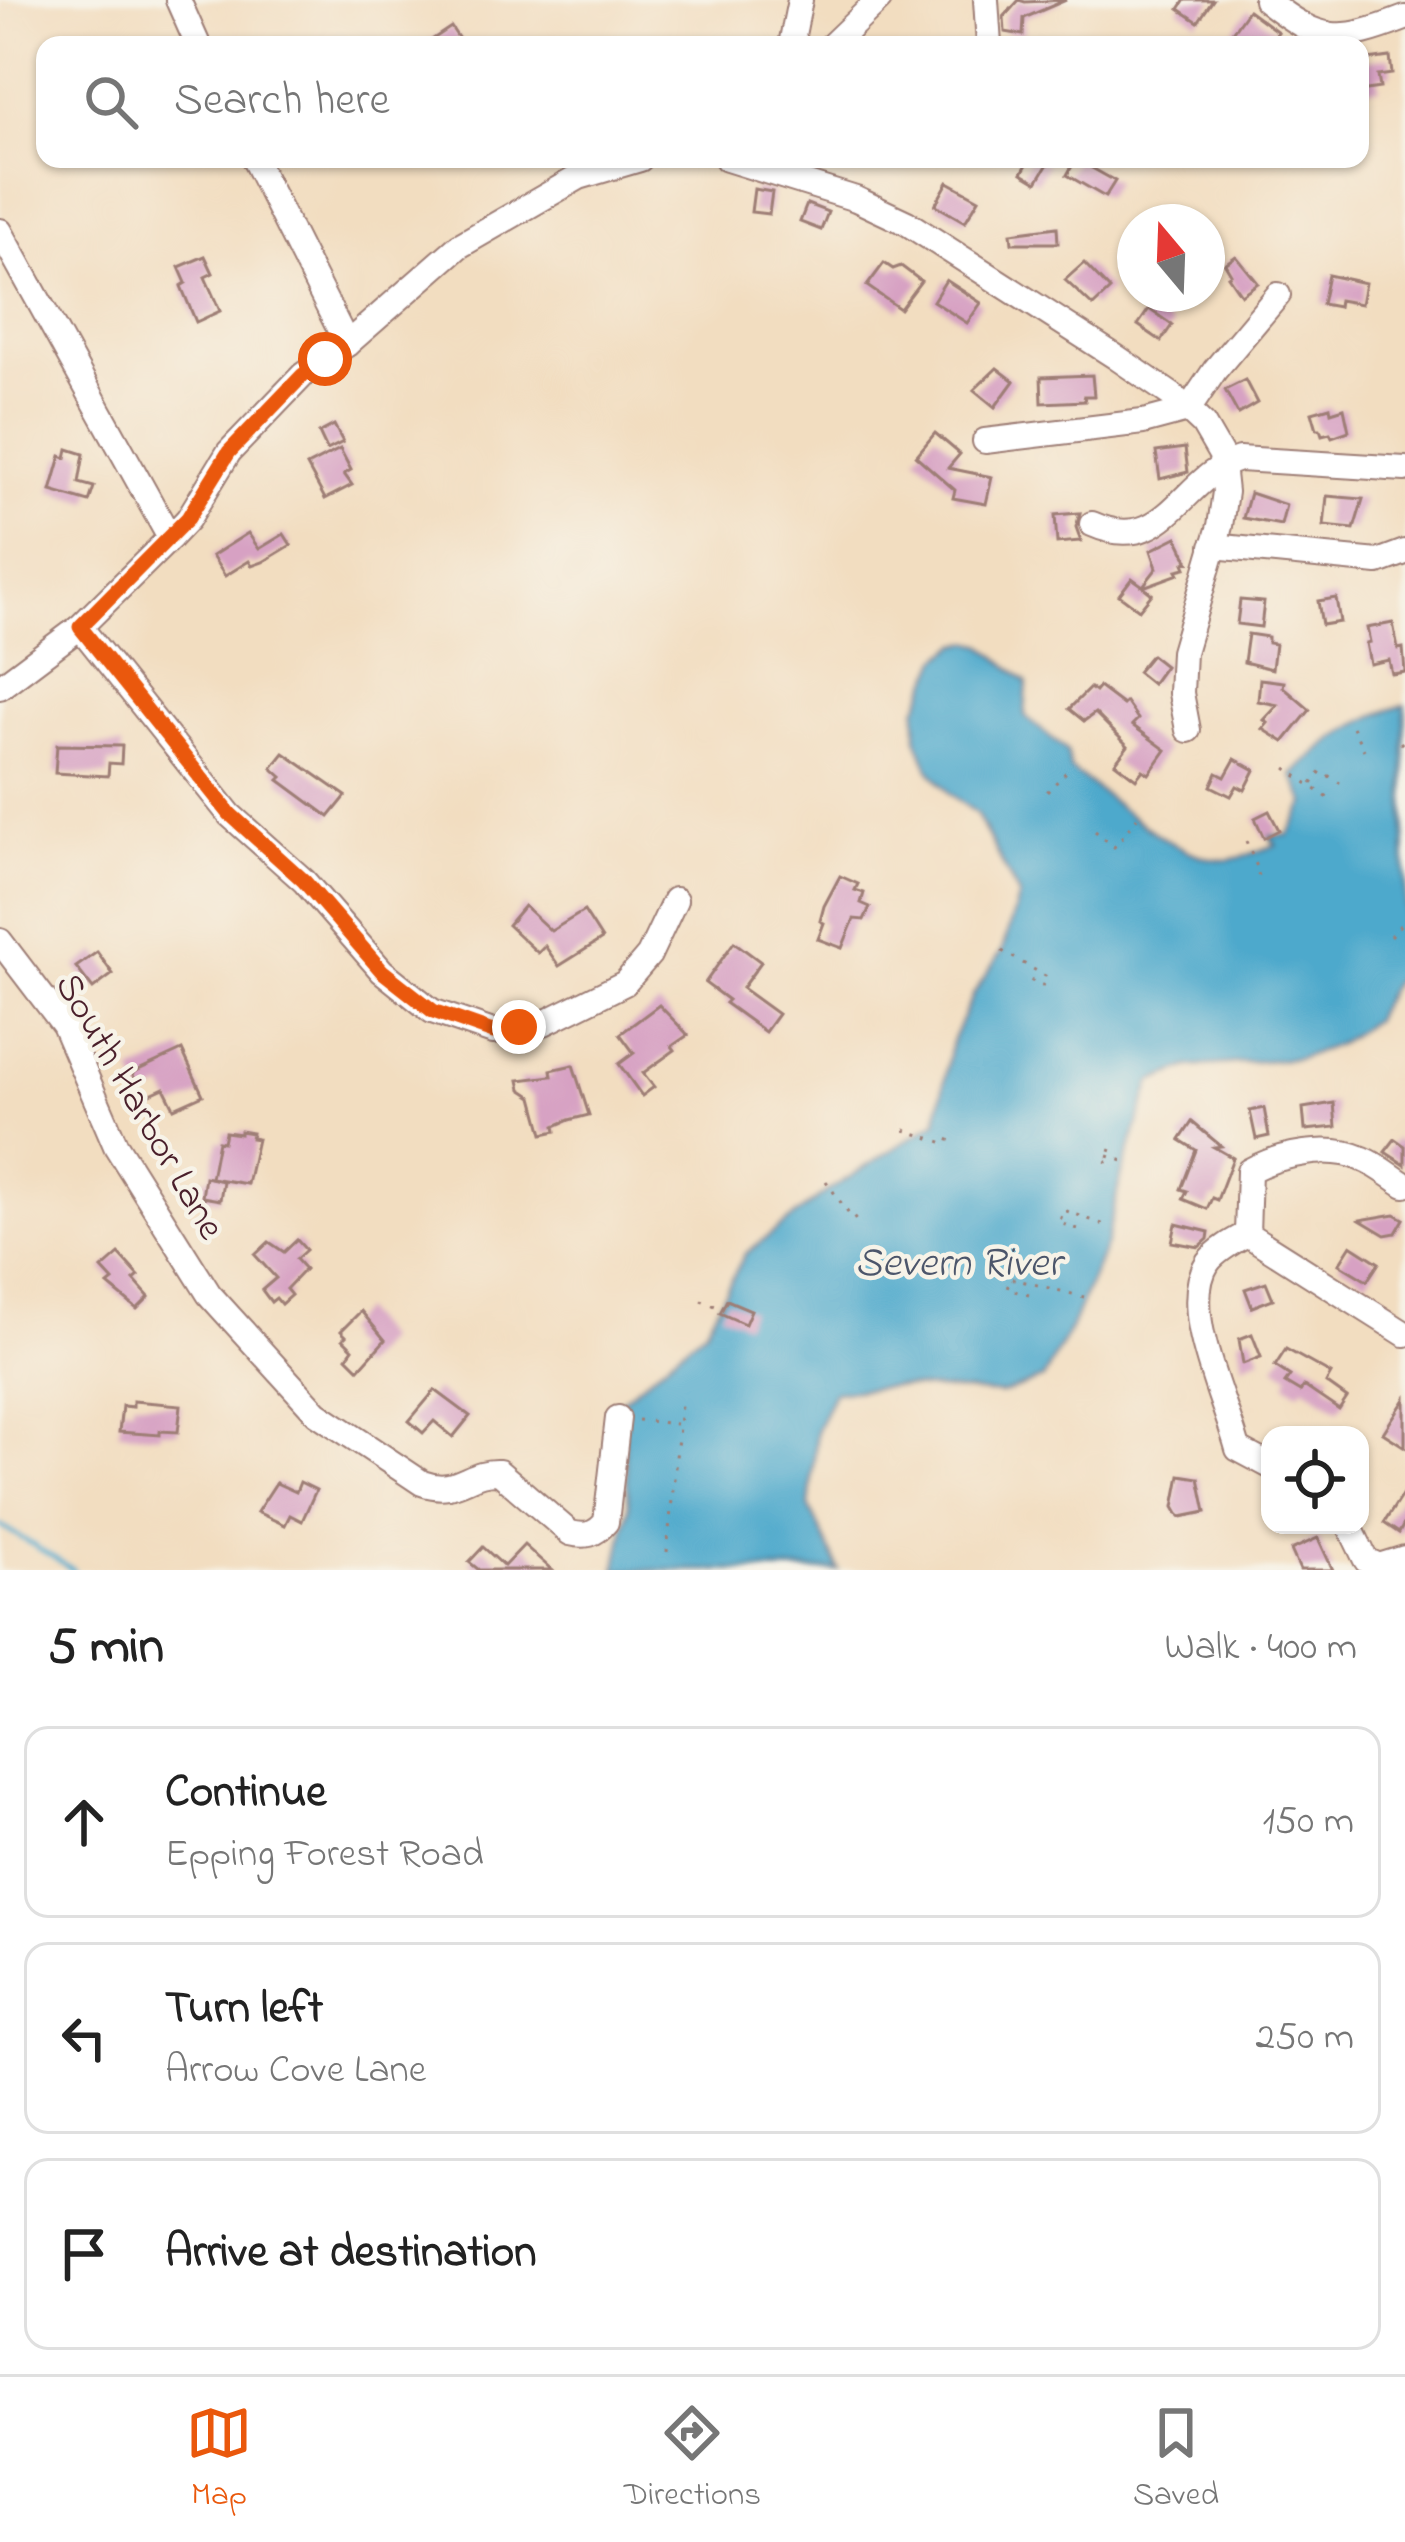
<!DOCTYPE html>
<html lang="en">
<head>
<meta charset="utf-8">
<style>
  body { margin:0; font-family:"Indie Flower",sans-serif; background:#f6f6f6; color:#222 }
  .controls { position:absolute; right:36px; bottom:36px; display:grid; overflow:hidden; border-radius:24px; box-shadow:0 3px 9px #0004 }
  .controls button { width:108px; height:108px; display:grid; place-items:center; padding:0; border:0; border-bottom:3px solid #e0e0e0; background:#fff; color:#222; font:60px sans-serif }
  .compass { position:absolute; left:1117px; top:204px; width:108px; height:108px; border-radius:50%; background:#fff; box-shadow:0 3px 9px #0004; rotate:341deg }
  .stop { position:absolute; width:36px; height:36px; margin:-27px; border:9px solid #ea580c; border-radius:50%; background:#fff }
  .stop.end { background:#ea580c; border-color:#fff; box-shadow:0 3px 12px #0008 }
  .list { margin:0; padding:0; list-style:none }
  h2 { display:flex; justify-content:space-between; align-items:center; height:156px; margin:0; padding:0 48px; font-size:51px }
  h2 small { font-size:39px; font-weight:400; color:#767676 }
  .list li { display:grid; grid-template-columns:78px 1fr auto; gap:36px; align-items:center; box-sizing:border-box; height:192px; margin:0 24px 24px; padding:0 24px; border:3px solid #e0e0e0; border-radius:24px }
  .list b { display:block; font-size:45px; white-space:nowrap }
  .list p { margin:0; font-size:39px; white-space:nowrap; color:#767676 }
  .list em { font-size:39px; font-style:normal; color:#767676 }
  .icon { flex:none; width:66px; height:66px; fill:none; stroke:currentColor; stroke-width:2; stroke-linecap:round; stroke-linejoin:round }
  .map { position:relative; flex:none; width:1405px; height:1570px; overflow:hidden }
  .search { position:absolute; background:#fff; box-shadow:0 3px 9px #0004; left:36px; right:36px; top:36px; height:132px; display:flex; align-items:center; gap:30px; box-sizing:border-box; padding:0 42px; border-radius:24px; color:#767676; font-size:45px }
  .sheet { height:804px; background:#fff }
  nav { display:flex; justify-content:space-around; align-items:center; box-sizing:border-box; height:168px; border-top:3px solid #e0e0e0; background:#fff; font-size:33px; color:#767676 }
  nav a { display:grid; justify-items:center; gap:6px }
  nav .on { color:#ea580c }
  .map>svg:first-child { display:block }
</style>
</head>
<body>
<div class="map">
<svg width="1405" height="1570" viewBox="0 0 1405 1570">
  <rect width="100%" height="100%" fill="#f7f3e8"/>
  <filter id="ink" filterUnits="userSpaceOnUse"><feTurbulence type="fractalNoise" baseFrequency=".00833" numOctaves="2"/><feDisplacementMap in="SourceGraphic" scale="24" xChannelSelector="R" yChannelSelector="G"/><feConvolveMatrix kernelMatrix="1 2 1 2 8 2 1 2 1" color-interpolation-filters="sRGB"/></filter>
  <filter id="wash" filterUnits="userSpaceOnUse"><feTurbulence type="fractalNoise" baseFrequency=".004" numOctaves="4" result="noise"/><feDisplacementMap in="SourceGraphic" scale="48" xChannelSelector="R" yChannelSelector="G"/><feGaussianBlur stdDeviation="2.7" result="paint"/><feColorMatrix in="noise" values="0 0 0 0 0 0 0 0 0 0 0 0 0 0 0 0 0 1.4 0 .05"/><feComposite in="paint" operator="in"/></filter>
  <g filter="url(#wash)">
    <rect width="100%" height="100%" fill="#f2ddc0"/>
    <!-- water -->
    <path fill="#4ea9cc" stroke="#4c647c" stroke-width="3" d="M971,642L982,644L1027,682L1025,716L1067,751L1070,769C1112,799 1169,855 1221,860C1238,861 1259,850 1276,845L1269,836L1288,835L1306,803L1293,775C1326,743 1360,717 1405,705V969L1390,986L1373,1020L1338,1044L1300,1058L1189,1067L1152,1082L1120,1180L1106,1244L1070,1329L1043,1379L1002,1394L896,1386L834,1392L817,1429L809,1506L839,1570H616L629,1507L621,1401L706,1328L745,1254L825,1193L937,1121L951,1044L974,993L1002,951L1019,896L976,813L950,794L929,769L917,738V709L939,659L958,644Z"/>
    <g fill="none" stroke-linecap="round" stroke-linejoin="round">
      <!-- stream -->
      <path stroke="#4ea9cc" stroke-width="4.5" d="M0,1525L74,1570"/>
    </g>
    <g id="blocks">
      <!-- building -->
      <g fill="#d7a1c3">
        <path d="M1019,0L1025,2L1066,0L1024,18L1023,35L1005,32L1004,17Z"/>
        <path d="M1185,0H1213L1198,22L1179,9Z"/>
        <path d="M1248,10L1278,32L1269,43L1263,38L1258,45L1244,39L1241,43L1231,34Z"/>
        <path d="M451,27L463,45H424Z"/>
        <path d="M1390,57L1392,74L1378,76L1380,88L1360,91V61Z"/>
        <path d="M1030,159L1048,164L1037,182L1022,173Z"/>
        <path d="M1076,159L1115,181L1105,197L1067,175Z"/>
        <path d="M948,182L979,199L965,222L935,205Z"/>
        <path d="M754,189L772,192L769,214L751,212Z"/>
        <path d="M807,204L828,212L821,230L800,222Z"/>
        <path d="M1057,227L1058,243H1012L1011,233Z"/>
        <path d="M205,256L213,273L205,277L220,311L196,322L181,286L186,283L179,267Z"/>
        <path d="M1236,256L1258,283L1241,295L1228,276L1231,274L1225,264Z"/>
        <path d="M884,263L893,269L901,266L921,281L900,309L867,286Z"/>
        <path d="M1084,263L1110,290L1093,306L1065,280Z"/>
        <path d="M1328,275L1365,283L1361,304L1339,300L1338,307L1322,304Z"/>
        <path d="M946,280L981,303L967,323L933,301Z"/>
        <path d="M1149,309L1172,325L1161,341L1138,325Z"/>
        <path d="M997,368L1014,381L995,407L974,390Z"/>
        <path d="M1092,375L1094,396H1084L1085,401L1042,403L1041,377Z"/>
        <path d="M1245,380L1257,403L1238,414L1225,390Z"/>
        <path d="M1330,407L1331,412L1344,408L1349,431L1332,437L1330,433L1322,435L1320,429H1317L1312,412Z"/>
        <path d="M334,425L343,442L327,450L319,433Z"/>
        <path d="M935,433L960,454L948,468L992,477L986,504L953,498L955,490L916,456Z"/>
        <path d="M1185,448L1188,472L1160,479L1156,452Z"/>
        <path d="M68,449L84,454L79,483L94,487L89,502L51,491L61,456L66,458Z"/>
        <path d="M340,449L351,470L344,474L352,485L325,499L307,466Z"/>
        <path d="M1250,493L1286,505L1281,525L1243,518Z"/>
        <path d="M1327,496L1363,499L1354,529L1324,526Z"/>
        <path d="M1080,513L1076,527L1081,541L1057,543L1055,515Z"/>
        <path d="M248,533L259,549L284,534L291,545L263,562L252,566L249,561L225,576L212,556Z"/>
        <path d="M1177,537L1189,562L1184,563L1186,568L1177,570L1179,574L1143,587L1152,594L1139,610L1119,595L1132,578L1143,586L1157,568L1151,550Z"/>
        <path d="M1336,598L1340,622L1322,625L1318,601Z"/>
        <path d="M1240,600L1264,602L1261,627L1237,624Z"/>
        <path d="M1393,623L1398,649L1403,648L1405,672L1392,674L1389,660L1370,664L1366,643L1370,642L1367,628Z"/>
        <path d="M1248,634L1268,637V643L1275,644L1272,669L1244,662Z"/>
        <path d="M1151,655L1165,666L1152,684L1137,672Z"/>
        <path d="M1260,679L1284,682L1283,687L1310,710L1284,742L1263,729L1268,723L1264,720L1278,705L1258,701Z"/>
        <path d="M1099,687L1123,705L1126,702L1138,719L1132,725L1166,750L1149,774L1143,770L1136,779L1115,763L1128,746L1095,713L1084,721L1069,709L1090,688L1095,692Z"/>
        <path d="M57,745L122,746L121,764L109,763L108,776L55,773Z"/>
        <path d="M284,753L346,796L329,817L279,780L282,777L272,768Z"/>
        <path d="M1235,759L1255,770L1245,790L1237,786L1231,796L1211,786L1217,773L1225,777Z"/>
        <path d="M1269,811L1279,830L1264,838L1255,818Z"/>
        <path d="M840,876L858,884L855,890L864,893L861,903L870,907L864,920L854,919L842,948L818,939L824,923L820,921L824,906Z"/>
        <path d="M524,906L551,931L584,911L602,939L559,966L545,946L538,953L508,925Z"/>
        <path d="M734,942L761,962L742,988L778,1014L765,1032L725,1003L728,1000L705,983Z"/>
        <path d="M97,952L113,974L93,989L76,967Z"/>
        <path d="M659,1005L688,1035L672,1046L675,1050L643,1073L654,1087L642,1096L619,1064L634,1053L620,1034Z"/>
        <path d="M182,1050L203,1095L174,1108L164,1088L144,1097L132,1073Z"/>
        <path d="M573,1065L589,1115L569,1120L555,1126L556,1131L543,1134L533,1097L521,1089L519,1080L552,1076L551,1070Z"/>
        <path d="M1334,1103L1336,1127L1305,1130L1303,1108Z"/>
        <path d="M1264,1108L1269,1136L1256,1139L1250,1111Z"/>
        <path d="M1192,1122L1221,1146L1214,1147L1233,1158L1217,1200L1212,1198L1207,1209L1183,1199L1187,1191L1181,1189L1196,1150L1180,1140Z"/>
        <path d="M240,1131L252,1133L251,1138L257,1139L247,1184L211,1178L218,1141L223,1142L225,1132L240,1134Z"/>
        <path d="M1395,1139L1405,1146V1165L1385,1152Z"/>
        <path d="M205,1177L223,1181L220,1200L202,1197Z"/>
        <path d="M1395,1214L1404,1219L1396,1233L1385,1235L1360,1220Z"/>
        <path d="M1176,1224L1209,1232L1208,1239L1199,1247L1172,1242Z"/>
        <path d="M297,1240L306,1250L296,1259L305,1269L286,1289L291,1295L281,1304L276,1298L271,1302L262,1290L276,1278L255,1255L269,1242L284,1252Z"/>
        <path d="M1351,1245L1379,1263L1367,1281L1339,1264Z"/>
        <path d="M119,1254L139,1276L134,1280L149,1297L137,1309L108,1285L113,1281L102,1269Z"/>
        <path d="M1266,1282L1273,1299L1252,1307L1245,1289Z"/>
        <path d="M727,1300L751,1310L745,1324L720,1313Z"/>
        <path d="M361,1311L385,1340L359,1369L347,1357L353,1349L343,1339L346,1336L341,1331Z"/>
        <path d="M1252,1334L1261,1357L1243,1364L1239,1339Z"/>
        <path d="M1286,1349L1331,1374L1326,1383L1347,1398L1339,1410L1304,1386L1300,1392L1285,1383L1290,1376L1275,1366Z"/>
        <path d="M435,1390L470,1416L453,1437L434,1421L423,1433L409,1421Z"/>
        <path d="M1405,1399V1447L1383,1433Z"/>
        <path d="M133,1401L181,1405L178,1432L160,1431V1435L119,1432L122,1406L133,1407Z"/>
        <path d="M1180,1475L1199,1478L1206,1512L1181,1517L1178,1514L1174,1507Z"/>
        <path d="M300,1482L316,1490L302,1521L290,1515L285,1525L257,1512L276,1483L296,1492Z"/>
        <path d="M1405,1490V1522L1399,1533L1384,1523Z"/>
        <path d="M1318,1538L1333,1570H1300L1291,1550Z"/>
        <path d="M524,1545L552,1570H479L469,1562L483,1547L504,1566Z"/>
      </g>
    </g>
  </g>
  <g filter="url(#ink)">
    <use href="#blocks" fill-opacity="0" stroke="#9e7e76" stroke-width="3"/>
    <g fill="none" stroke-linecap="round" stroke-linejoin="round">
      <defs>
        <g id="minor">
          <path d="M178,0L198,45"/>
          <path d="M986,0L989,45"/>
          <path d="M1266,0C1321,44 1340,43 1405,18"/>
          <path d="M791,45L800,0"/>
          <path d="M832,45L879,0"/>
          <path d="M254,159L347,344"/>
          <path d="M727,159L856,199L907,223L1116,357L1173,396L1203,424L1221,455L1225,492L1220,526L1183,652L1181,693L1188,730"/>
          <path d="M0,231L170,538"/>
          <path d="M1188,410L1215,370L1278,295"/>
          <path d="M985,441L1143,422L1188,410"/>
          <path d="M1092,524C1166,557 1181,477 1239,459L1405,469"/>
          <path d="M1213,546L1378,562L1405,552"/>
          <path d="M80,627L230,815L304,881L382,971L432,1011L493,1032L544,1023L625,983L649,955L675,900"/>
          <path d="M0,687L80,627L170,538L188,519L229,452L303,375L347,344L459,246L579,177L640,159"/>
          <path d="M0,941L64,1025L116,1146L209,1294L317,1413L422,1483C458,1496 468,1470 499,1472L570,1533C586,1537 595,1535 606,1522L618,1418"/>
          <path d="M1247,1234C1234,1241 1217,1250 1208,1262C1178,1308 1225,1399 1238,1449L1270,1466"/>
          <path d="M1247,1234L1249,1171C1279,1154 1330,1144 1363,1159C1378,1165 1392,1177 1405,1185"/>
          <path d="M1247,1234L1405,1334"/>
          <path d="M1349,1525L1366,1560L1379,1566L1405,1558"/>
        </g>
      </defs>
      <!-- minor casing -->
      <use href="#minor" stroke="#9e7e76" stroke-width="28"/>
      <!-- path -->
      <g stroke="#9e7e76" stroke-width="3" stroke-dasharray="3 9" stroke-linecap="butt">
        <path d="M1352,727L1364,750"/>
        <path d="M1400,744L1405,740"/>
        <path d="M1286,768L1328,798"/>
        <path d="M1312,784L1321,771L1340,783"/>
        <path d="M1047,792L1070,768"/>
        <path d="M1095,831L1114,847L1137,818"/>
        <path d="M1246,841L1260,874L1252,877"/>
        <path d="M1390,936L1402,923L1405,926"/>
        <path d="M1002,951L1047,977L1042,986L1026,978"/>
        <path d="M905,1130L948,1144L951,1134"/>
        <path d="M1108,1156L1126,1162"/>
        <path d="M1106,1163L1111,1149"/>
        <path d="M826,1181L853,1220L862,1213"/>
        <path d="M1078,1229L1059,1223L1064,1210L1110,1227"/>
        <path d="M1029,1295L1007,1289L1010,1278L1084,1297"/>
        <path d="M701,1300L722,1309"/>
        <path d="M638,1420L676,1424"/>
        <path d="M667,1552L681,1405"/>
      </g>
      <!-- minor -->
      <use href="#minor" stroke="#fff" stroke-width="24"/>
    </g>
  </g>
  <g fill="none" stroke-linecap="round" stroke-linejoin="round" filter="url(#ink)">
    <!-- route -->
    <path stroke="#ea580c" stroke-width="15" d="M325,359L303,375L229,452L188,518L80,627L230,814L304,881L382,971L433,1011L493,1032L519,1027"/>
  </g>
  <g text-anchor="middle" stroke-width="9" stroke-linejoin="round" paint-order="stroke">
    <!-- street labels -->
    <g font-size="39" fill="#4a1f2b" stroke="#f7f3e8">
      <text transform="translate(142 1105) rotate(60)" y="14">South Harbor Lane</text>
    </g>
    <!-- water labels -->
    <g font-size="42" font-style="italic" fill="#4c566b" stroke="#f7f3e8">
      <text x="958" y="1275">Severn River</text>
    </g>
  </g>
</svg>
<div class="controls">
<button><svg class="icon" aria-label="locate" viewBox="0 0 24 24"><circle cx="12" cy="12" r="6"/><path d="M12 2v4M12 18v4M2 12h4M18 12h4"/></svg></button>
</div>
<svg class="compass" viewBox="-18 -18 36 36"><path d="M0-13l5 13h-10z" fill="#e53935"/><path d="M0 13l5-13h-10z" fill="#767676"/></svg>
<div class="stop" style="left:325px;top:359px"></div>
<div class="stop end" style="left:519px;top:1027px"></div>
<div class="search"><svg class="icon" aria-label="search" viewBox="0 0 24 24"><circle cx="10" cy="10" r="6"/><path d="M15 15l6 6"/></svg>Search here</div>
</div>
<section class="sheet">
<h2>5 min<small>Walk · 400 m</small></h2>
<ul class="list">
<li><svg class="icon" aria-label="ahead" viewBox="0 0 24 24"><path d="M12 20V5M6 11l6-6 6 6"/></svg><div><b>Continue</b><p>Epping Forest Road</p></div><em>150 m</em></li>
<li><svg class="icon" aria-label="left" viewBox="0 0 24 24"><path d="M17 20v-9H6M10 6l-5 5 5 5"/></svg><div><b>Turn left</b><p>Arrow Cove Lane</p></div><em>250 m</em></li>
<li><svg class="icon" aria-label="arrive" viewBox="0 0 24 24"><path d="M6 21V4h12l-3 4 3 4H6"/></svg><div><b>Arrive at destination</b></div></li>
</ul>
</section>
<nav>
<a class="on"><svg class="icon" aria-label="map" viewBox="0 0 24 24"><path d="M3 6l6-2 6 2 6-2v14l-6 2-6-2-6 2zM9 4v14M15 6v14"/></svg>Map</a>
<a><svg class="icon" aria-label="directions" viewBox="0 0 24 24"><path d="M12 3l9 9-9 9-9-9zM9 14v-3h6M13 9l2 2-2 2"/></svg>Directions</a>
<a><svg class="icon" aria-label="saved" viewBox="0 0 24 24"><path d="M7 4h10v16l-5-4-5 4z"/></svg>Saved</a>
</nav>
</body>
</html>
